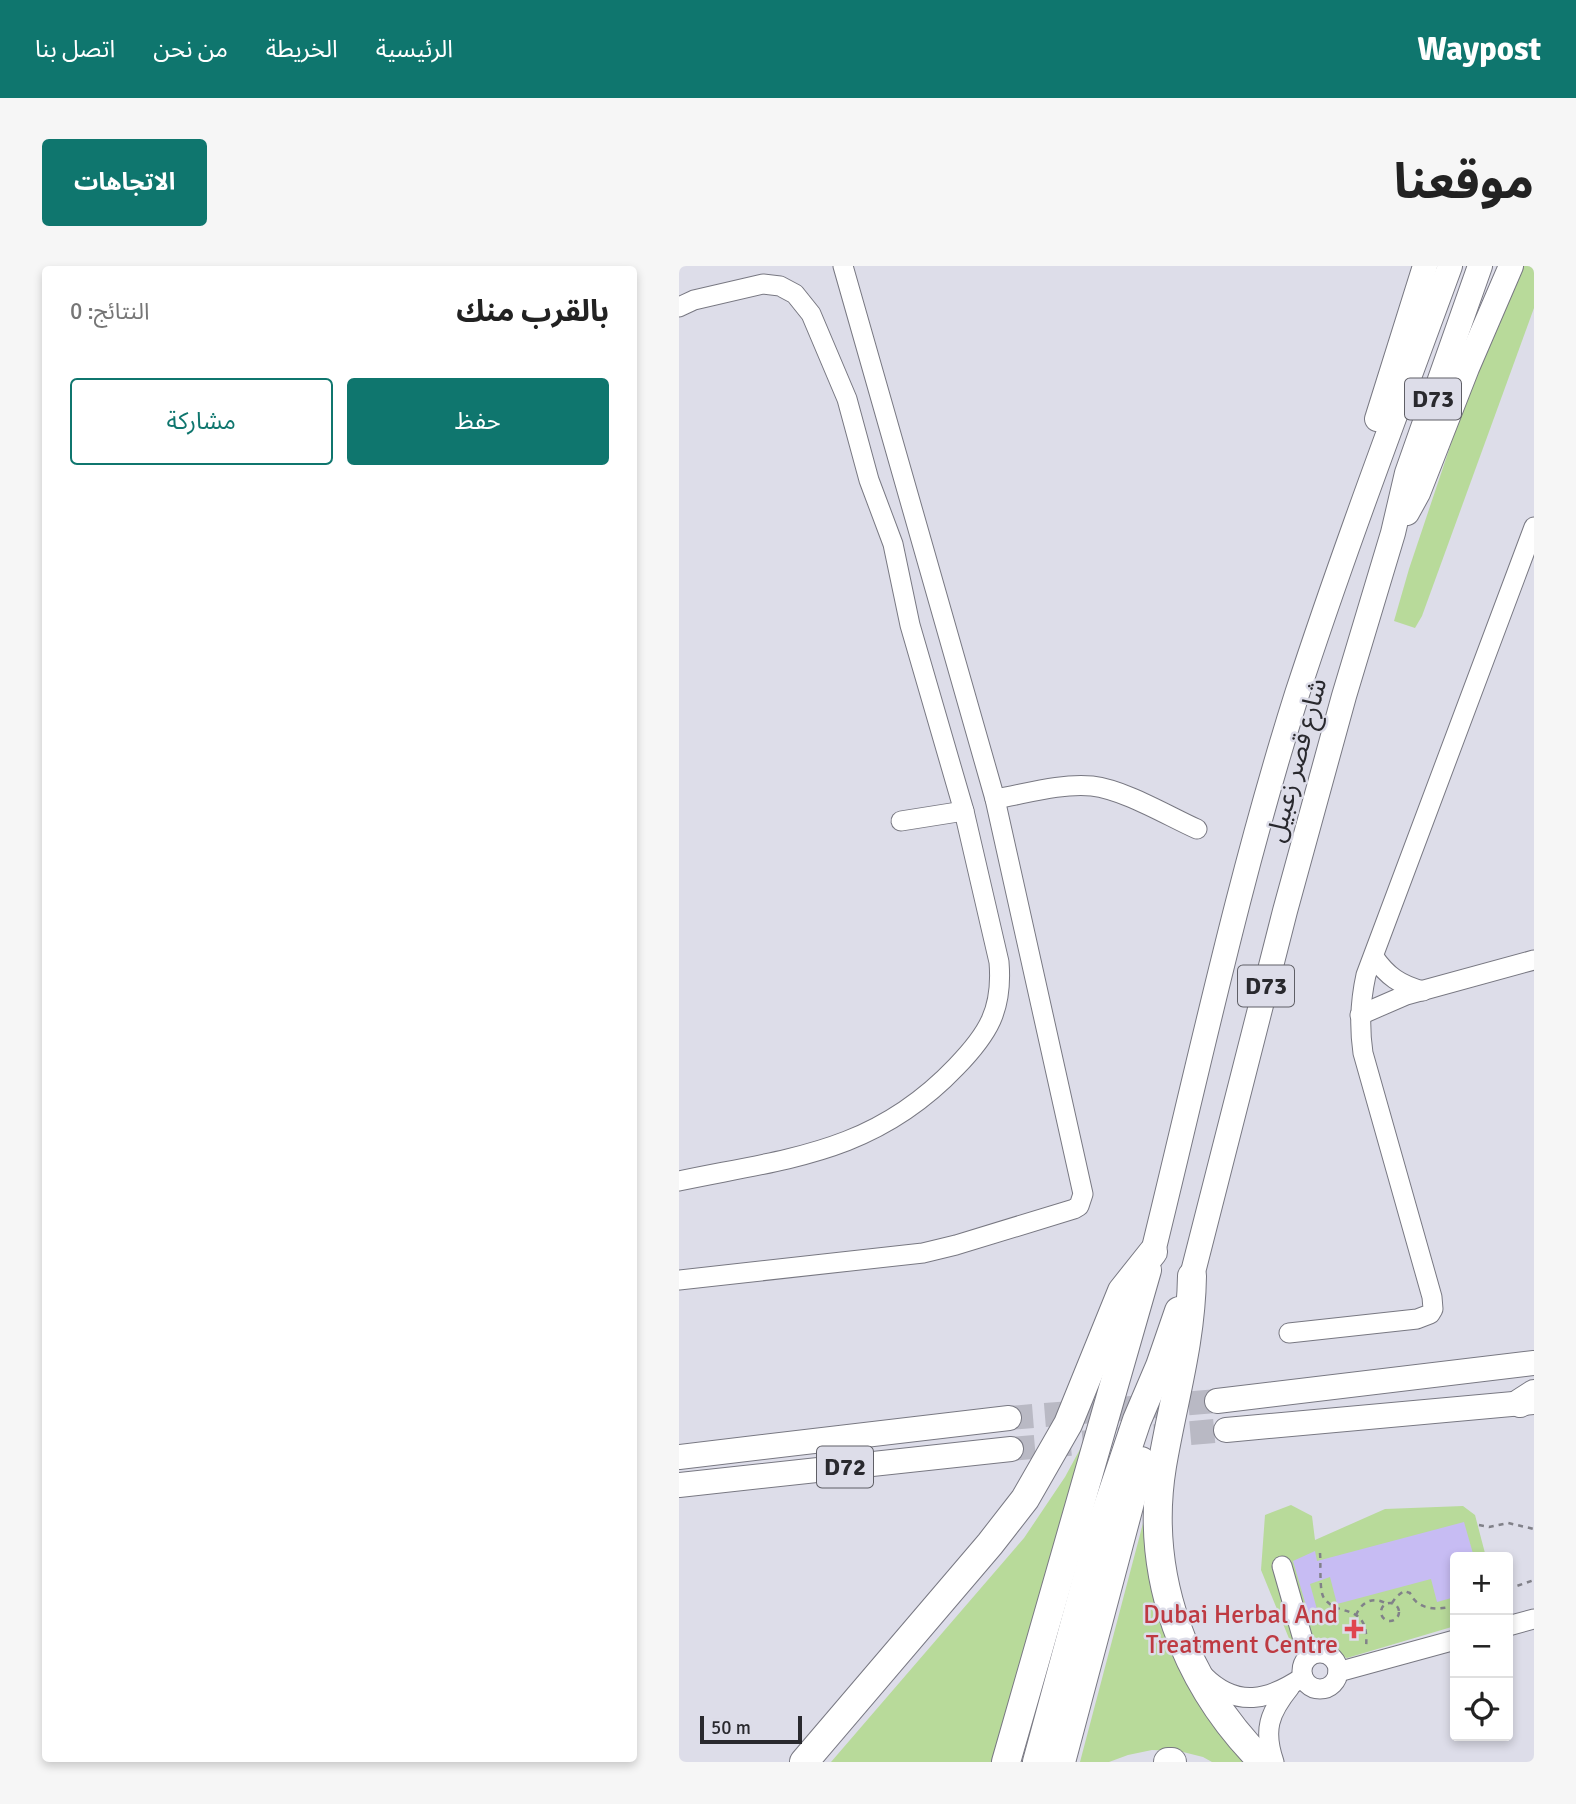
<!DOCTYPE html>
<html lang="ar">
<head>
<meta charset="utf-8">
<style>
  body { margin:0; font-family:Signika,"Noto Sans Arabic",sans-serif; background:#f6f6f6; color:#222; direction:rtl }
  .controls { position:absolute; right:21px; bottom:21px; display:grid; overflow:hidden; border-radius:7px; box-shadow:0 4px 10px #0003 }
  .controls button { width:63px; height:63px; display:grid; place-items:center; padding:0; border:0; border-bottom:2px solid #e0e0e0; background:#fff; color:#222; font:35px sans-serif }
  .scale { position:absolute; left:21px; bottom:18px; width:102px; box-sizing:border-box; padding-left:7px; border:4px solid #29292e; border-top:0; font-size:19px; line-height:24px; white-space:nowrap; color:#29292e; -webkit-text-stroke:5px #dddde9; paint-order:stroke }
  .list { margin:0; padding:0; list-style:none }
  h2 { display:flex; justify-content:space-between; align-items:center; height:91px; margin:0; padding:0 28px; font-size:30px }
  h2 small { font-size:23px; font-weight:400; color:#767676 }
  .actions { display:flex; gap:14px; padding:21px 28px }
  .actions a { flex:1; padding:16px 0; border:2px solid #0f766e; border-radius:7px; text-align:center; font-size:24px; color:#0f766e }
  .actions .main { background:#0f766e; color:#fff }
  .icon { flex:none; width:38px; height:38px; fill:none; stroke:currentColor; stroke-width:2; stroke-linecap:round; stroke-linejoin:round }
  .map { position:relative; flex:none; width:855px; height:1496px; overflow:hidden; direction:ltr; border-radius:7px }
  header { display:flex; align-items:center; gap:42px; box-sizing:border-box; height:98px; padding:0 35px; background:#0f766e; color:#fff }
  header strong { font-size:33px }
  nav { display:flex; gap:38px; margin-inline-start:auto; font-size:24px }
  .intro { display:flex; align-items:center; justify-content:space-between; box-sizing:border-box; height:168px; padding:0 42px }
  h1 { margin:0; font-size:49px }
  .button { padding:18px 32px; border-radius:7px; background:#0f766e; color:#fff; font-size:24px; font-weight:700 }
  main { display:flex; gap:42px; padding:0 42px }
  aside { flex:1; background:#fff; border-radius:7px; box-shadow:0 4px 10px #0003 }
  .map>svg:first-child { display:block }
</style>
</head>
<body>
<header>
<strong>Waypost</strong>
<nav><a>الرئيسية</a><a>الخريطة</a><a>من نحن</a><a>اتصل بنا</a></nav>
</header>
<div class="intro"><h1>موقعنا</h1><a class="button">الاتجاهات</a></div>
<main>
<div class="map">
<svg width="855" height="1496" viewBox="0 0 855 1496">
  <rect width="100%" height="100%" fill="#dddde9"/>
  <!-- green -->
  <g fill="#b8da9a">
    <path d="M843,0H855V42L743,350L736,362L715,355L730,303L783,145Z"/>
    <path d="M406,1174L318,1496H152L345,1272L386,1211Z"/>
    <path d="M472,1227L473,1278L566,1496H533L524,1491L500,1485L473,1484L449,1489L430,1496H401Z"/>
    <path d="M612,1239L633,1250L636,1274L706,1243L784,1240L796,1249L807,1291H776V1360L668,1392L648,1384L636,1385L618,1392L582,1304L586,1249Z"/>
  </g>
  <!-- building -->
  <path fill="#c7bcf3" d="M785,1256L795,1291H776V1331L758,1336L752,1313L658,1338L651,1311L631,1318L639,1347L630,1350L614,1295L636,1285L638,1295Z"/>
  <g fill="none" stroke-linecap="round" stroke-linejoin="round">
    <!-- major-tunnel -->
    <g stroke="#b9b9c4" stroke-width="24" stroke-dasharray="24 12" stroke-linecap="butt">
      <path d="M330,1152L538,1135"/>
      <path d="M332,1183L547,1164"/>
    </g>
    <defs>
      <g id="minor">
        <path d="M0,41L15,34L84,18L101,20L116,28L132,48L168,133L190,214L214,278L231,359L285,545L320,696C324,744 309,768 277,801C195,887 110,892 0,915"/>
        <path d="M316,533C346,528 381,517 413,520C446,524 487,549 518,563"/>
        <path d="M222,555L285,545"/>
        <path d="M695,691C708,710 721,719 744,725"/>
        <path d="M681,749L727,729L855,694"/>
        <path d="M0,1014L244,987L277,979L395,943L400,940L404,928L316,533L164,0"/>
        <path d="M610,1067L738,1053L751,1048L754,1043L753,1031L684,787C680,760 681,736 687,709L855,261"/>
        <path d="M603,1300L629,1391"/>
        <path d="M829,1360L855,1353"/>
        <circle cx="641" cy="1405" r="18"/>
        <path d="M659,1406L776,1374"/>
        <path d="M525,1410C558,1443 590,1434 624,1411"/>
        <path d="M595,1496C584,1464 590,1447 611,1421"/>
      </g>
      <g id="major">
        <path d="M698,153L746,0"/>
        <path d="M728,247L739,227L788,102L832,0"/>
        <path d="M474,986C520,799 560,611 618,428C665,284 719,142 771,0"/>
        <path d="M513,1010L606,645L665,430L714,267L728,207L801,0"/>
        <path d="M538,1135L855,1097"/>
        <path d="M547,1164L855,1136"/>
        <path d="M0,1191L330,1152"/>
        <path d="M0,1219L332,1183"/>
      </g>
      <g id="highway">
        <path d="M513,1010C512,1077 494,1135 483,1200C465,1310 506,1418 584,1496"/>
        <path d="M841,1137L855,1128"/>
        <path d="M125,1496L311,1278L346,1233L389,1158L443,1025L474,986"/>
        <path d="M327,1496L468,1004"/>
        <path d="M358,1496L422,1261L458,1154L481,1100L500,1045"/>
        <path d="M382,1496L462,1195"/>
        <path d="M489,1496H493"/>
      </g>
    </defs>
    <!-- minor casing -->
    <use href="#minor" stroke="#787882" stroke-width="21"/>
    <!-- major casing -->
    <use href="#major" stroke="#787882" stroke-width="26"/>
    <!-- highway casing -->
    <use href="#highway" stroke="#787882" stroke-width="30"/>
    <!-- path -->
    <g stroke="#818189" stroke-width="2.5" stroke-dasharray="5 5" stroke-linecap="butt">
      <path d="M800,1259L810,1261L829,1257L855,1263"/>
      <path d="M641,1287C642,1298 640,1326 645,1332C659,1353 691,1334 687,1382"/>
      <path d="M829,1323L855,1314"/>
      <circle cx="711" cy="1346" r="9"/>
      <path d="M713,1337L717,1331L725,1325L731,1327C739,1345 759,1344 776,1340"/>
      <path d="M677,1349C683,1335 695,1330 708,1338"/>
    </g>
    <!-- minor -->
    <use href="#minor" stroke="#fff" stroke-width="19"/>
    <!-- major -->
    <use href="#major" stroke="#fff" stroke-width="24"/>
    <!-- highway -->
    <use href="#highway" stroke="#fff" stroke-width="28"/>
  </g>
  <!-- markers -->
  <path fill="#e0444e" stroke="#dddde9" stroke-width="2.5" d="M671.5 1352.5h7v7h7v7h-7v7h-7v-7h-7v-7h7z"/>
  <g text-anchor="middle" stroke-width="5" stroke-linejoin="round" paint-order="stroke">
    <!-- shield labels -->
    <g fill="#dddde9" stroke="#5f5f66" stroke-width="2">
      <rect x="726" y="112.5" width="56" height="41" rx="5"/>
      <rect x="559" y="699.5" width="56" height="41" rx="5"/>
      <rect x="138" y="1180.5" width="56" height="41" rx="5"/>
    </g>
    <g font-size="24" font-weight="bold" fill="#29292e">
      <text x="754" y="141">D73</text>
      <text x="587" y="728">D73</text>
      <text x="166" y="1209">D72</text>
    </g>
    <!-- street labels -->
    <g font-size="26" fill="#29292e" stroke="#dddde9">
      <text transform="translate(617 494) rotate(-75)" y="9">شارع قصر زعبيل</text>
    </g>
    <!-- health labels -->
    <g font-size="26" fill="#be3a42" stroke="#dddde9" text-anchor="end">
      <text x="659" y="1357">Dubai Herbal And<tspan x="659" dy="30">Treatment Centre</tspan></text>
    </g>
  </g>
</svg>
<div class="controls">
<button>+</button>
<button>−</button>
<button><svg class="icon" aria-label="locate" viewBox="0 0 24 24"><circle cx="12" cy="12" r="6"/><path d="M12 2v4M12 18v4M2 12h4M18 12h4"/></svg></button>
</div>
<div class="scale">50 m</div>
</div>
<aside>
<h2>بالقرب منك<small>النتائج: 0</small></h2>
<ul class="list">
</ul>
<div class="actions"><a class="main">حفظ</a><a>مشاركة</a></div>
</aside>
</main>
</body>
</html>
